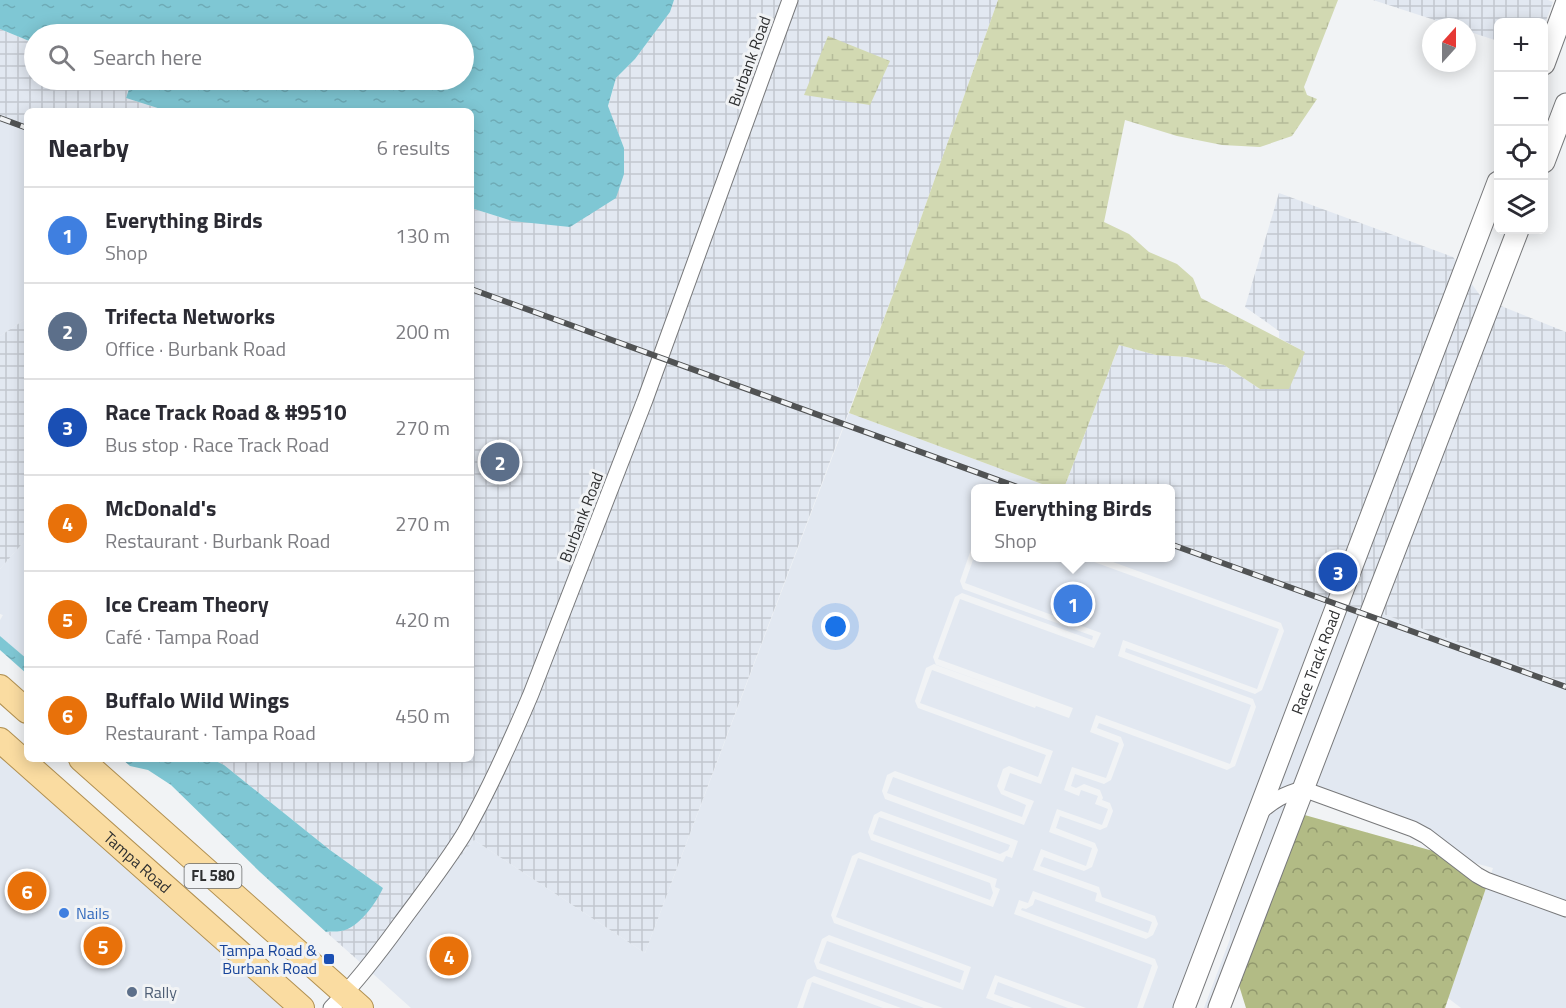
<!DOCTYPE html>
<html lang="en">
<head>
<meta charset="utf-8">
<style>
  body { margin:0; font-family:"Titillium Web",sans-serif; background:#f2f2f3; color:#2b2b33 }
  .controls { position:absolute; right:18px; top:18px; display:grid; overflow:hidden; border-radius:9px; box-shadow:0 3px 15px #0003 }
  .controls button { width:54px; height:54px; display:grid; place-items:center; padding:0; border:0; border-bottom:2px solid #e1e1e2; background:#fff; color:#2b2b33; font:30px sans-serif }
  .compass { position:absolute; left:1422px; top:18px; width:54px; height:54px; border-radius:50%; background:#fff; box-shadow:0 3px 15px #0003; rotate:21deg }
  .you { position:absolute; left:836px; top:627px; width:21px; height:21px; margin:-15px; border:4px solid #fff; border-radius:50%; background:#1a73e8; box-shadow:0 0 0 9px #1a73e833 }
  .badge { display:grid; place-items:center; width:39px; height:39px; border-radius:50%; background:#378554; color:#fff; font-size:20px; font-weight:700 }
  .pin { position:absolute; translate:-50% -50%; border:3px solid #fff; box-shadow:0 2px 6px #0006 }
  .popup { position:absolute; left:971px; top:484px; width:204px; height:78px; box-sizing:border-box; display:grid; place-content:center; border-radius:9px; background:#fff; filter:drop-shadow(0 2px 4px #0005); font-size:20px; white-space:nowrap; color:#7c7c81 }
  .popup b { font-size:22px; color:#2b2b33 }
  .popup::after { content:''; position:absolute; left:50%; top:100%; margin-left:-12px; border:12px solid transparent; border-top-color:#fff }
  .list { margin:0; padding:0; list-style:none }
  h2 { display:flex; justify-content:space-between; align-items:center; height:78px; margin:0; padding:0 24px; font-size:26px }
  h2 small { font-size:20px; font-weight:400; color:#7c7c81 }
  .list li { display:grid; grid-template-columns:39px 1fr auto; gap:18px; align-items:center; box-sizing:border-box; height:96px; padding:0 24px; border-top:2px solid #e1e1e2 }
  .list b { display:block; font-size:22px; white-space:nowrap }
  .list p { margin:0; font-size:20px; white-space:nowrap; color:#7c7c81 }
  .list em { font-size:20px; font-style:normal; color:#7c7c81 }
  .icon { flex:none; width:33px; height:33px; fill:none; stroke:currentColor; stroke-width:2; stroke-linecap:round; stroke-linejoin:round }
  .map { position:relative; flex:none; width:1566px; height:1008px; overflow:hidden }
  .search { position:absolute; background:#fff; box-shadow:0 3px 15px #0003; left:24px; top:24px; width:450px; height:66px; display:flex; align-items:center; gap:15px; box-sizing:border-box; padding:0 21px; border-radius:33px; color:#7c7c81; font-size:22px }
  .panel { position:absolute; background:#fff; box-shadow:0 3px 15px #0003; left:24px; top:108px; width:450px; height:654px; border-radius:9px }
  .map>svg:first-child { display:block }
</style>
</head>
<body>
<div class="map">
<svg width="1566" height="1008" viewBox="0 0 1566 1008">
  <defs>
    <pattern id="industrial-grid" width="8" height="8" patternUnits="userSpaceOnUse" patternTransform="scale(1.5)"><rect width="8" height="8" fill="#e2e8f1"/><path d="M0 4h8M4 0v8" fill="none" stroke="#c2c7cf"/></pattern>
    <pattern id="forest-crowns" width="20" height="18" patternUnits="userSpaceOnUse" patternTransform="scale(1.5)"><rect width="20" height="18" fill="#b2bb85"/><path d="M2 6a3 3 0 1 1 6 0M12 15a3 3 0 1 1 6 0" fill="none" stroke="#91986d"/></pattern>
    <pattern id="wetland-marsh" width="20" height="14" patternUnits="userSpaceOnUse" patternTransform="scale(1.5)"><rect width="20" height="14" fill="#d2d9b2"/><path d="M1 5h8M5 5V1M11 12h8M15 12V8" fill="none" stroke="#b5bb99"/></pattern>
    <pattern id="water-ripples" width="26" height="14" patternUnits="userSpaceOnUse" patternTransform="scale(1.5)"><rect width="26" height="14" fill="#7fc7d4"/><path d="M2 4q2-2 4 0t4 0M15 11q2-2 4 0t4 0" fill="none" stroke="#6eabb6"/></pattern>
  </defs>
  <rect width="100%" height="100%" fill="#f1f3f5"/>
  <!-- built -->
  <g fill="#e2e8f1">
    <path d="M0,121L27,131V318L0,336Z"/>
    <path d="M849,413L1053,488H976L975,538L960,581L963,589L1093,636L1092,640L962,593L955,597L933,657L936,665L1037,701L934,664L926,668L915,701L918,708L1046,755L1038,777L1009,766L1003,769L997,786L1001,794L1026,805L1022,817L895,771L887,775L882,791L885,799L1010,845L1008,850L1000,854L881,811L874,815L868,832L871,840L990,883L993,893L990,900L860,852L852,856L831,915L834,923L964,971L960,983L829,935L822,939L814,961L817,969L924,1008H901L814,976L807,980L797,1008H411L371,972L440,881L474,840L645,953Z"/>
    <path d="M27,538V659L0,636V620L3,615L0,614V569Z"/>
    <path d="M1171,544L1326,602L1174,1008H1143L1158,967L1155,959L1021,910L1022,908L1026,909L1033,905L1035,899L1146,939L1153,935L1158,924L1155,916L1102,897L1099,887L1040,866L1044,857L1084,871L1092,867L1098,850L1095,843L1056,828L1060,816L1100,830L1107,827L1113,811L1110,803L1102,800L1103,798L1100,790L1084,784L1076,788L1071,786L1075,774L1104,784L1111,780L1124,745L1121,737L1097,728L1099,723L1227,770L1235,766L1256,707L1253,699L1125,652L1126,648L1255,694L1262,690L1284,631L1281,623L1102,558H1170Z"/>
    <path d="M975,554L976,558H1083L1279,629L1257,689L1123,640L1118,656L1251,705L1230,764L1096,715L1090,732L1119,743L1106,778L1072,767L1064,790L1079,796L1081,790L1098,796L1095,804L1108,809L1102,825L1057,809L1049,832L1092,848L1086,866L1041,849L1033,870L1097,893L1095,901L1152,922L1148,933L1033,891L1028,903L1019,900L1014,914L1152,965L1137,1008H1086L995,975L986,998L1014,1008H943L819,963L827,941L963,990L971,967L836,917L858,858L993,907L1000,889L995,887L997,879L873,834L879,817L1003,862L1006,856L1012,858L1018,841L887,793L893,777L1024,825L1034,801L1004,790L1010,773L1041,784L1053,751L920,703L932,670L1035,708L1036,706L1069,718L1073,708L938,659L960,599L1094,648L1101,633L965,583Z"/>
    <path d="M1345,606L1365,609L1298,783L1289,785L1273,793Z"/>
    <path d="M1378,612L1566,683V901L1491,874L1493,868L1471,862L1312,784Z"/>
    <path d="M0,754L289,1008H0Z"/>
    <path d="M1292,799L1213,1008H1204L1230,939V904L1263,818L1278,806Z"/>
    <path d="M1486,888L1566,917V1008H1461L1448,998Z"/>
    <path d="M812,982L883,1008H803Z"/>
    <path d="M998,982L1068,1008H1032L994,994Z"/>
  </g>
  <!-- industrial -->
  <g fill="url(#industrial-grid)">
    <path d="M674,0H783L639,398L525,692L483,784L458,831L420,886L361,963L326,932L342,931L383,888L330,850L224,765L212,759H471V208L512,221L624,148L608,107L616,78L635,59L670,12Z"/>
    <path d="M797,0H998L903,269L902,270L645,953L474,840L440,881L468,839Z"/>
    <path d="M1373,0H1548L1553,2L1544,26V22H1498V41L1467,31V27H1456Z"/>
    <path d="M0,29L34,43V80H132L126,98L167,111H27V131L0,121Z"/>
    <path d="M1279,193L1453,257L1457,262L1326,602L1171,544L1170,488H1064L1119,345L1156,355L1187,357L1224,365L1260,389L1305,352L1279,338V331L1245,307Z"/>
    <path d="M1468,279L1482,298L1365,609L1345,606Z"/>
    <path d="M1496,304L1566,332V683L1378,612Z"/>
    <path d="M27,318V538L0,569V336Z"/>
  </g>
  <!-- forest -->
  <path fill="url(#forest-crowns)" d="M1301,814L1433,851L1473,882L1486,888L1445,1008H1246L1237,979Z"/>
  <!-- wetland -->
  <g fill="url(#wetland-marsh)">
    <path d="M998,0H1338L1304,87L1307,95L1317,99L1292,136L1260,147L1222,145L1177,136L1125,120L1104,222L1129,234L1149,252L1177,264L1193,278L1201,298L1305,352L1289,389H1260L1224,365L1187,357L1156,355L1119,345L1064,488H1053L849,413L902,270L903,269Z"/>
    <path d="M828,36L890,61L870,105L804,95Z"/>
  </g>
  <!-- water -->
  <g fill="url(#water-ripples)">
    <path d="M0,0H674L670,12L635,59L616,78L608,106L624,148V174L616,198L570,227L512,221L471,208V111H167L126,98L132,80H464V34H137L131,31L128,34H34V43L0,29Z"/>
    <path d="M0,636L27,659V674L0,650Z"/>
    <path d="M122,759H212L224,765L330,850L383,888C376,903 359,928 341,931C336,932 331,931 326,932L260,872L171,785L148,770L130,766Z"/>
  </g>
  <g fill="none" stroke-linecap="round" stroke-linejoin="round">
    <defs>
      <g id="minor">
        <path d="M1259,813C1274,800 1284,794 1303,789L1413,829L1426,836L1477,875L1486,880L1566,909"/>
        <path d="M331,1008C357,982 379,953 400,924C422,894 445,865 464,834C490,789 511,741 531,694L645,400L790,0"/>
      </g>
      <g id="secondary">
        <path d="M1544,64L1566,4"/>
        <path d="M1544,162L1566,104"/>
        <path id="s1" d="M1184,1008L1498,182"/>
        <path d="M1219,1008L1518,230"/>
      </g>
      <g id="primary">
        <path d="M0,687L27,711"/>
        <path id="s2" d="M0,740L302,1008"/>
        <path d="M81,759L361,1008"/>
      </g>
    </defs>
    <!-- minor casing -->
    <use href="#minor" stroke="#78797b" stroke-width="17"/>
    <!-- secondary casing -->
    <use href="#secondary" stroke="#78797b" stroke-width="23"/>
    <!-- primary casing -->
    <use href="#primary" stroke="#b19051" stroke-width="26"/>
    <!-- minor -->
    <use href="#minor" stroke="#fff" stroke-width="15"/>
    <!-- secondary -->
    <use href="#secondary" stroke="#fff" stroke-width="21"/>
    <!-- primary -->
    <use href="#primary" stroke="#fadca1" stroke-width="24"/>
    <defs>
      <g id="rail">
        <path d="M0,118L27,128"/>
        <path d="M471,289L1020,488"/>
        <path d="M1170,544L1566,687"/>
      </g>
    </defs>
    <!-- rail casing -->
    <use href="#rail" stroke="#515354" stroke-width="6"/>
    <!-- rail -->
    <use href="#rail" stroke="#f1f3f5" stroke-width="4" stroke-dasharray="11" stroke-linecap="butt"/>
  </g>
  <!-- markers -->
  <circle fill="#3f7fe0" stroke="#f1f3f5" stroke-width="2" cx="64" cy="913" r="6"/>
  <rect fill="#1a4fb4" stroke="#f1f3f5" stroke-width="2" x="323" y="953" width="12" height="12" rx="3"/>
  <circle fill="#5c6f8a" stroke="#f1f3f5" stroke-width="2" cx="132" cy="992" r="6"/>
  <g text-anchor="middle" stroke-width="6" stroke-linejoin="round" paint-order="stroke">
    <!-- shield labels -->
    <rect fill="#f1f3f5" stroke="#686a6b" stroke-width="1.5" x="184.5" y="864" width="57" height="24" rx="4.5"/>
    <g font-size="15" font-weight="bold" fill="#2e2f30">
      <text x="213" y="881">FL 580</text>
    </g>
    <!-- street labels -->
    <g font-size="16" fill="#2e2f30" stroke="#f1f3f5">
      <text transform="translate(749 61) rotate(-70)" y="6">Burbank Road</text>
      <text transform="translate(581 517) rotate(-69)" y="6">Burbank Road</text>
      <text dy="6" stroke="none"><textPath href="#s1" startOffset="370">Race Track Road</textPath></text>
      <text dy="6" stroke="none"><textPath href="#s2" startOffset="184">Tampa Road</textPath></text>
    </g>
    <!-- shop labels -->
    <g font-size="16" fill="#366cbe" stroke="#f1f3f5" text-anchor="start">
      <text x="76" y="919">Nails</text>
    </g>
    <!-- transit labels -->
    <g font-size="16" fill="#164399" stroke="#f1f3f5" text-anchor="end">
      <text x="317" y="956">Tampa Road &amp;<tspan x="317" dy="18">Burbank Road</tspan></text>
    </g>
    <!-- service labels -->
    <g font-size="16" fill="#4e5e75" stroke="#f1f3f5" text-anchor="start">
      <text x="144" y="998">Rally</text>
    </g>
  </g>
</svg>
<div class="controls">
<button>+</button>
<button>−</button>
<button><svg class="icon" aria-label="locate" viewBox="0 0 24 24"><circle cx="12" cy="12" r="6"/><path d="M12 2v4M12 18v4M2 12h4M18 12h4"/></svg></button>
<button><svg class="icon" aria-label="layers" viewBox="0 0 24 24"><path d="M12 4l9 5-9 5-9-5zM3 14l9 5 9-5"/></svg></button>
</div>
<svg class="compass" viewBox="-18 -18 36 36"><path d="M0-13l5 13h-10z" fill="#e53935"/><path d="M0 13l5-13h-10z" fill="#7c7c81"/></svg>
<div class="you"></div>
<div class="pin badge" style="left:1073px;top:604px;background:#3f7fe0">1</div>
<div class="popup"><b>Everything Birds</b>Shop</div>
<div class="pin badge" style="left:500px;top:462px;background:#5c6f8a">2</div>
<div class="pin badge" style="left:1338px;top:572px;background:#1a4fb4">3</div>
<div class="pin badge" style="left:449px;top:956px;background:#e8710a">4</div>
<div class="pin badge" style="left:103px;top:946px;background:#e8710a">5</div>
<div class="pin badge" style="left:27px;top:891px;background:#e8710a">6</div>
<div class="search"><svg class="icon" aria-label="search" viewBox="0 0 24 24"><circle cx="10" cy="10" r="6"/><path d="M15 15l6 6"/></svg>Search here</div>
<section class="panel">
<h2>Nearby<small>6 results</small></h2>
<ul class="list">
<li><span class="badge" style="background:#3f7fe0">1</span><div><b>Everything Birds</b><p>Shop</p></div><em>130 m</em></li>
<li><span class="badge" style="background:#5c6f8a">2</span><div><b>Trifecta Networks</b><p>Office · Burbank Road</p></div><em>200 m</em></li>
<li><span class="badge" style="background:#1a4fb4">3</span><div><b>Race Track Road &amp; #9510</b><p>Bus stop · Race Track Road</p></div><em>270 m</em></li>
<li><span class="badge" style="background:#e8710a">4</span><div><b>McDonald's</b><p>Restaurant · Burbank Road</p></div><em>270 m</em></li>
<li><span class="badge" style="background:#e8710a">5</span><div><b>Ice Cream Theory</b><p>Café · Tampa Road</p></div><em>420 m</em></li>
<li><span class="badge" style="background:#e8710a">6</span><div><b>Buffalo Wild Wings</b><p>Restaurant · Tampa Road</p></div><em>450 m</em></li>
</ul>
</section>
</div>
</body>
</html>
